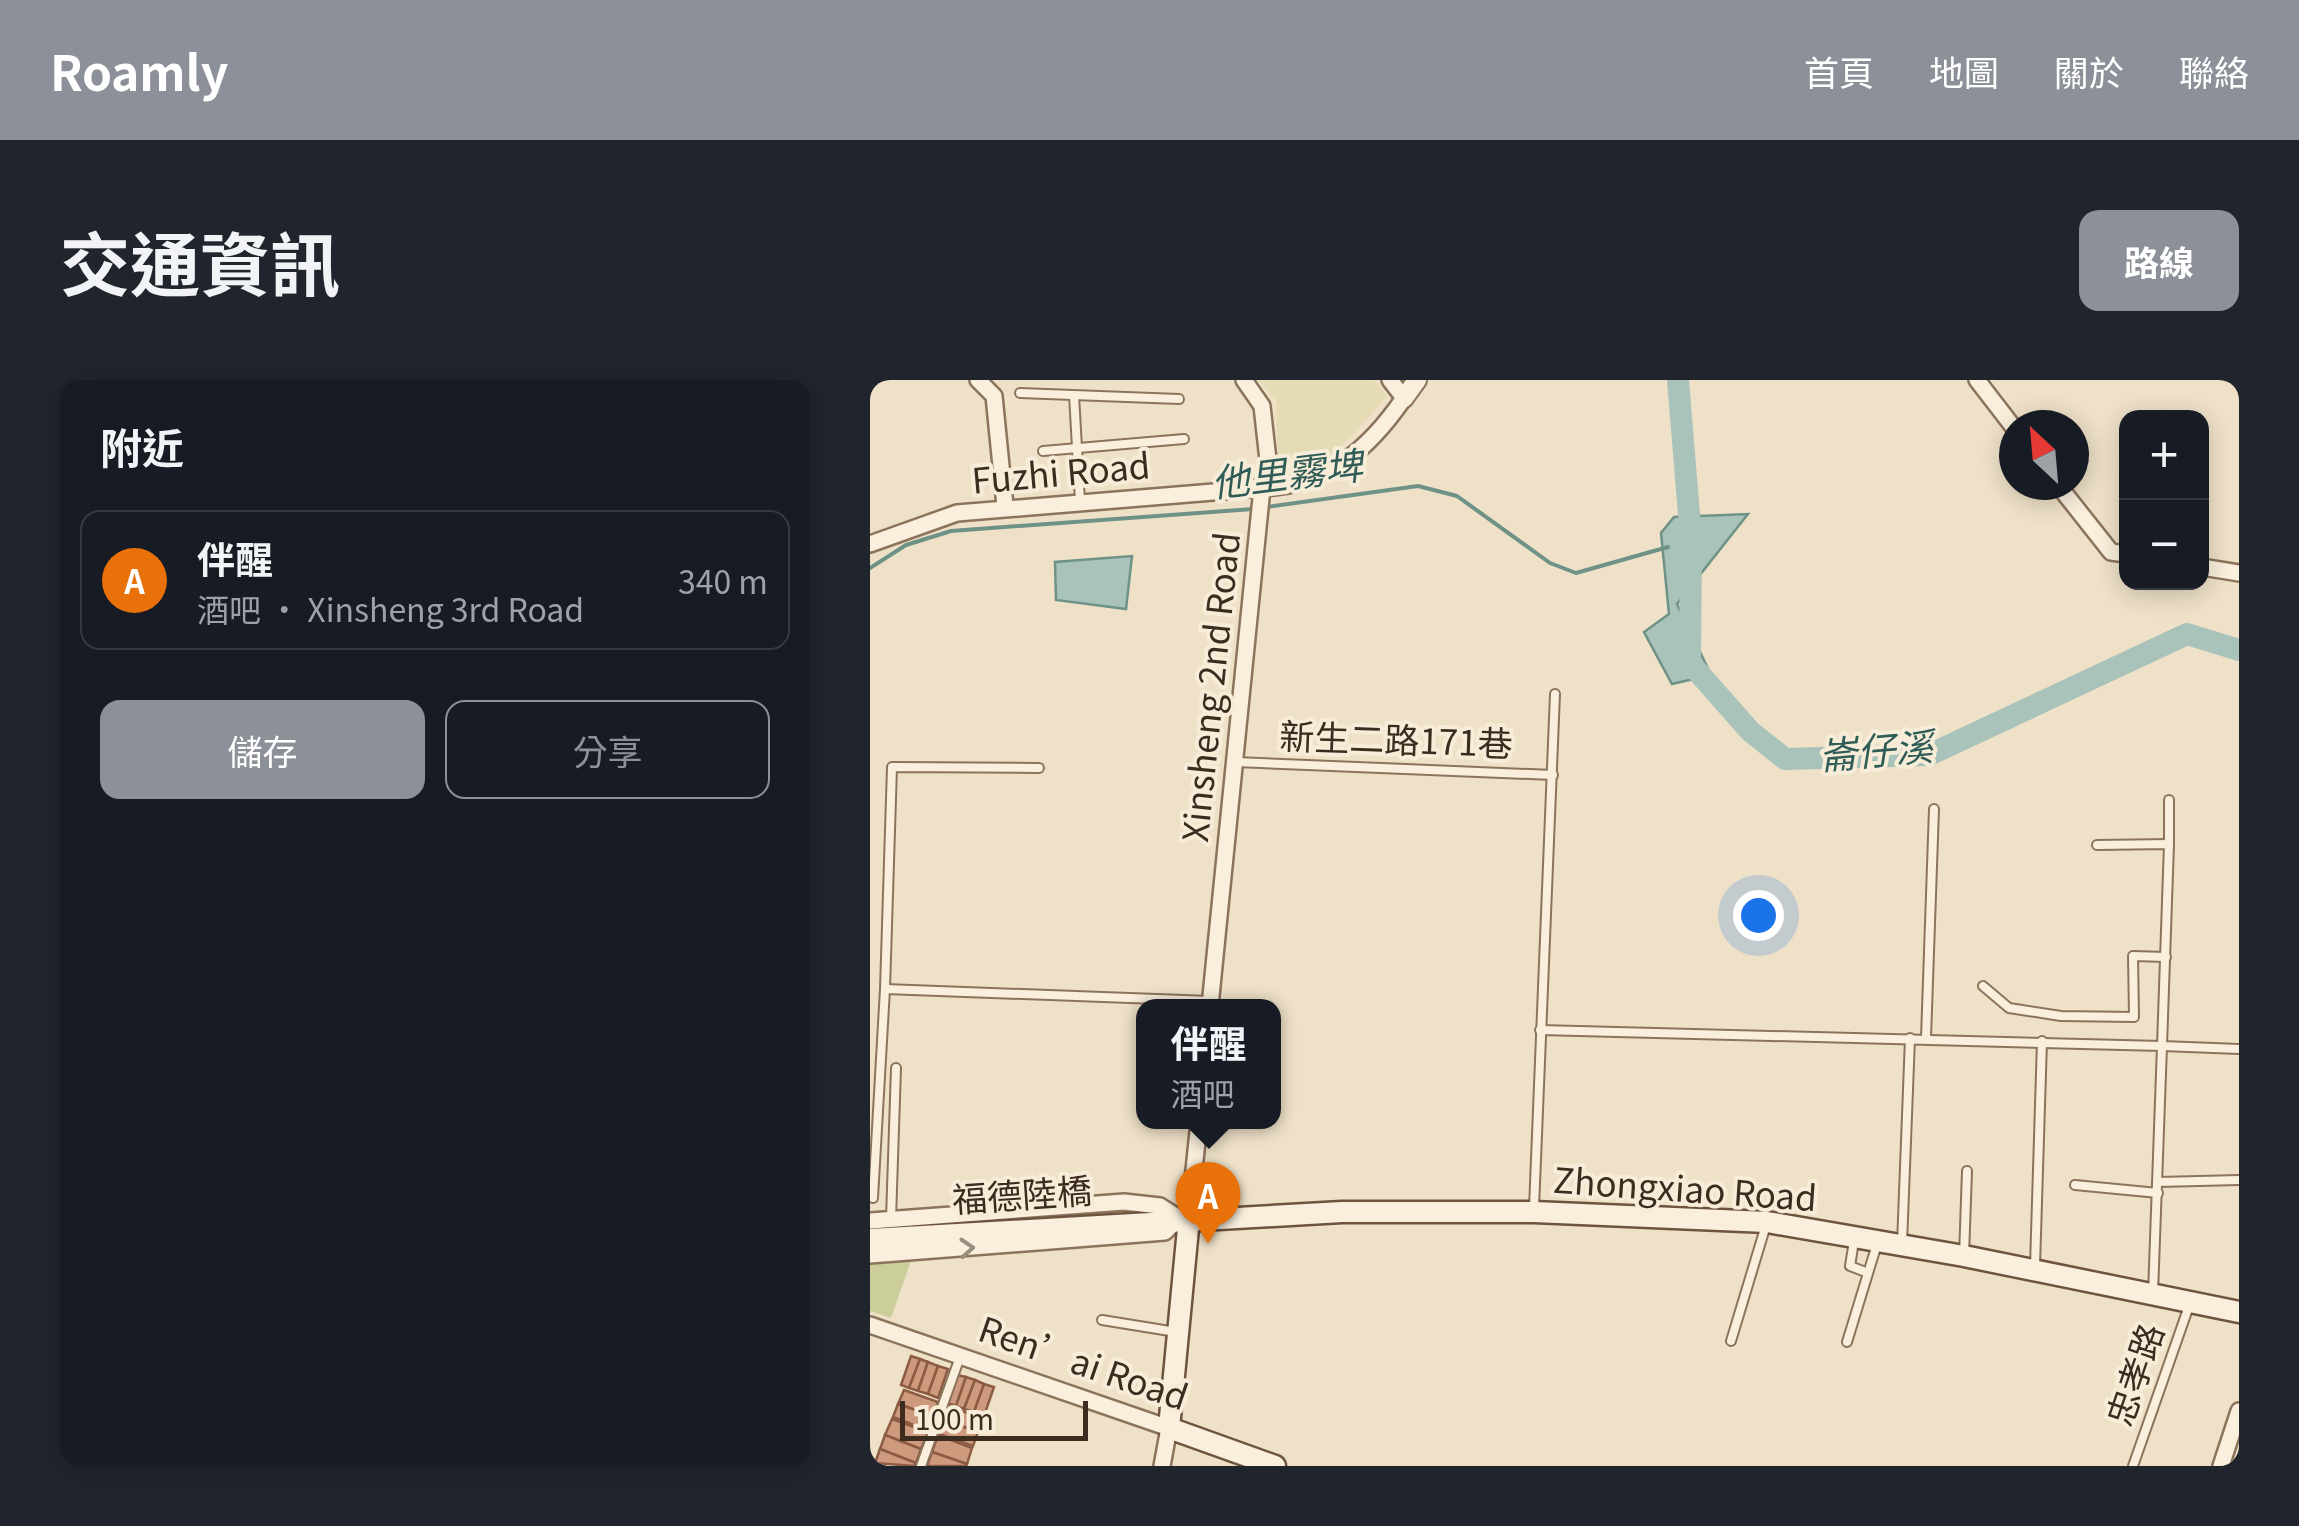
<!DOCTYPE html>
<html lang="zh-TW">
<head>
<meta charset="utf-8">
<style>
  body { margin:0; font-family:Georgia,"Noto Sans TC",serif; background:#20242c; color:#f1f3f6 }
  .controls { position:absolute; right:30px; top:30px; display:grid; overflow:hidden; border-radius:20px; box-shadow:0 5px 25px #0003 }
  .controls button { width:90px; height:90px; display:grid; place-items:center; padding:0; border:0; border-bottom:2px solid #363941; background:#171b24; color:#f1f3f6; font:50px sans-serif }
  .compass { position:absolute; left:1129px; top:30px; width:90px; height:90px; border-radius:50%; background:#171b24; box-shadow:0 5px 25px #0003; rotate:334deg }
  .scale { position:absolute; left:30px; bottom:25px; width:188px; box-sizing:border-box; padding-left:10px; border:5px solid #3c2c20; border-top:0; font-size:28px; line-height:35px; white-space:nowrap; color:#3c2c20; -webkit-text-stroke:8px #f6ecd8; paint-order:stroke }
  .you { position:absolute; left:888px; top:535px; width:35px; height:35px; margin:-25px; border:8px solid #fff; border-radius:50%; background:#1a73e8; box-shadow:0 0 0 15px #1a73e833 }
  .badge { display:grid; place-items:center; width:65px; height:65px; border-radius:50%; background:#8c9099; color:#fff; font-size:32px; font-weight:700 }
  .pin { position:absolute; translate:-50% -82px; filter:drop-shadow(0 2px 5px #0008) }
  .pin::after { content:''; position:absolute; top:52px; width:35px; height:30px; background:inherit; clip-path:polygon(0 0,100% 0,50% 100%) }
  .popup { position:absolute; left:266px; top:619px; width:145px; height:130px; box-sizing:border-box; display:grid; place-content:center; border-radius:20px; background:#171b24; filter:drop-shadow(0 2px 8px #0005); font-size:32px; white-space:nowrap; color:#9ea1a6 }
  .popup b { font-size:38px; color:#f1f3f6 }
  .popup::after { content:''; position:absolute; left:50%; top:100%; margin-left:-20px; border:20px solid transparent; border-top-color:#171b24 }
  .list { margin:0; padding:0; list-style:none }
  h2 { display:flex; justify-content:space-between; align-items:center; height:130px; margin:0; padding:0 40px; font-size:42px }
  h2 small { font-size:32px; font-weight:400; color:#9ea1a6 }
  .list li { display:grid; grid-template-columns:65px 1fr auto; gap:30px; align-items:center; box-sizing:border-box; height:140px; margin:0 20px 20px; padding:0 20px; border:2px solid #363941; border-radius:20px }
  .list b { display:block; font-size:38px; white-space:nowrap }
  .list p { margin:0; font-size:32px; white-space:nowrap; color:#9ea1a6 }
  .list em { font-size:32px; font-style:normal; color:#9ea1a6 }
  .actions { display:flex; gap:20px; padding:30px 40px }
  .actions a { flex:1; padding:22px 0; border:2px solid #8c9099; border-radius:20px; text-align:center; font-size:35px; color:#8c9099 }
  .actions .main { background:#8c9099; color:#fff }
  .map { position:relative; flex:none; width:1369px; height:1086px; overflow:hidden; border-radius:20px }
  header { display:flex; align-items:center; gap:60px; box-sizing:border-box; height:140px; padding:0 50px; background:#8c9099; color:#fff }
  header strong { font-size:48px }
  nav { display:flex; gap:55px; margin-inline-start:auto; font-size:35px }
  .intro { display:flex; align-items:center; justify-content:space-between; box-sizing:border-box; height:240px; padding:0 60px }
  h1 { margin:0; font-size:70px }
  .button { padding:25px 45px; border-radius:20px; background:#8c9099; color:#fff; font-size:35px; font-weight:700 }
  main { display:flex; gap:60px; padding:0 60px }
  aside { flex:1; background:#171b24; border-radius:20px; box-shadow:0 5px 25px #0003 }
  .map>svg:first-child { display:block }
</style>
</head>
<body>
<header>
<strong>Roamly</strong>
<nav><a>首頁</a><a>地圖</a><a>關於</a><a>聯絡</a></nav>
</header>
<div class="intro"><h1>交通資訊</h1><a class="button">路線</a></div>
<main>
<aside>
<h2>附近<small></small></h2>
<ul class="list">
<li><span class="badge" style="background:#e8710a">A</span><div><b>伴醒</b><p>酒吧 · Xinsheng 3rd Road</p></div><em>340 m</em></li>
</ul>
<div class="actions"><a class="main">儲存</a><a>分享</a></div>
</aside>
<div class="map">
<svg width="1369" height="1086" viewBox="0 0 1369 1086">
  <rect width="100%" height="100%" fill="#efe1c8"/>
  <!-- farmland -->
  <path fill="#e5dbb5" d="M388,0H505L517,16L481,57L450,84L408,98L406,20Z"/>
  <!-- green -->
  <path fill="#cbce9b" d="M43,875L21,938L0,931V879Z"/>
  <!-- water -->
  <g fill="#a9c3ba" stroke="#6f9287" stroke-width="2.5">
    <path d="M878,134L807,224L841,295L802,304L774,252L799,234L791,153L804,137Z"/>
    <path d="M262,176L256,229L186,220L185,182Z"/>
  </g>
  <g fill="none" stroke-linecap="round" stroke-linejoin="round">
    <!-- stream -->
    <g stroke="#6f9287" stroke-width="4">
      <path d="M397,127L548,106L587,116L680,183L706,193L798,167"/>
      <path d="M0,188L36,165L81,151L383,129"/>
    </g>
    <!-- river -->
    <path stroke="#a9c3ba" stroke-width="22" d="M808,0L821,159L820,283L880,351L915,379L1059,375L1317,254L1369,270"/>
  </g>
  <!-- building -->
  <g fill="#cd9a7e" stroke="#8b5b42" stroke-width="2.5">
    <path d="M41,976L50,979L39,1008L31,1005Z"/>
    <path d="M50,979L58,982L48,1011L39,1008Z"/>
    <path d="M58,982L68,986L58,1014L48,1011Z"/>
    <path d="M68,986L78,989L68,1018L58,1014Z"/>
    <path d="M87,995L96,997L86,1026L77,1023Z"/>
    <path d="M96,997L105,1000L94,1029L86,1026Z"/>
    <path d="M105,1000L114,1004L104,1032L94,1029Z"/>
    <path d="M114,1004L124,1007L114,1036L104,1032Z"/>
    <path d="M34,1010L68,1022L63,1036L28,1024Z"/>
    <path d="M28,1024L63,1036L57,1050L23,1037Z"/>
    <path d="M79,1026L114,1039L108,1052L74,1040Z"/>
    <path d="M22,1039L58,1052L51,1069L15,1055Z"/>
    <path d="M74,1040L108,1052L103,1066L69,1054Z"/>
    <path d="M15,1055L51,1069L46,1083L10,1069Z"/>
    <path d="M68,1055L102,1068L97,1084L62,1072Z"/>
    <path d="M10,1069L46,1083L44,1086L5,1083Z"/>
    <path d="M62,1072L97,1084L96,1086H57Z"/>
  </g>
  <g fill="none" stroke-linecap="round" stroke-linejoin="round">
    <defs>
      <g id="service">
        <path d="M150,13L309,19"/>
        <path d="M204,15L210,121"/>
        <path d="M173,71L314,59"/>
        <path d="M366,382L683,395"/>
        <path d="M1299,464V420"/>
        <path d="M1227,465L1299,464L1292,666L1369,669"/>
        <path d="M1113,606L1139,628L1191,636L1264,637L1263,576L1296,577"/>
        <path d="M15,609L22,387L169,388"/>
        <path d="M670,650L1292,666L1283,914"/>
        <path d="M1056,658L1064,429"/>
        <path d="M1288,802L1369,800"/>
        <path d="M1205,805L1288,813"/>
        <path d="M3,818L15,609L340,621"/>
        <path d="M664,828L685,314"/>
        <path d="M21,839L26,688"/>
        <path d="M984,861L980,886L993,891"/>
        <path d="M1032,864L1040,658"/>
        <path d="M1094,876L1097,791"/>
        <path d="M1165,886L1172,661"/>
        <path d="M232,940L306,952"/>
        <path d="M861,961L896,845"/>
        <path d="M977,962L1007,864"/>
        <path d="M51,1086L90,977"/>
        <path d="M1263,1086L1319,926"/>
      </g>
      <g id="minor">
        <path d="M108,0L124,16L135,126"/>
        <path d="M374,0L392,26L401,107"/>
        <path d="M1107,0L1144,48"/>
        <path d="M1188,105L1241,172L1256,174"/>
        <path d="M0,164L87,133L392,108"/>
        <path d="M1332,187L1369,193"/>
        <path d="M340,626L392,108C457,106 499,69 534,18L520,0"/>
        <path d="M319,838L329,742"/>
        <path d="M0,841L254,822L290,826L309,838L295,852L0,875"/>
        <path d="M0,945L299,1048L292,1086"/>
        <path d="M1351,1086L1369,1031"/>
      </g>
      <path id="tertiary" d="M534,18L547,0"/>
      <g id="secondary">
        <path d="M319,838L299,1048L405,1086"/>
        <path d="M0,859L472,832H664L897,842L1094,876L1369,932"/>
      </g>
    </defs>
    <!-- service casing -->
    <use href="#service" stroke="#8c735c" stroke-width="12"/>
    <!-- minor casing -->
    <use href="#minor" stroke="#8c735c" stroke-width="20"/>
    <!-- tertiary casing -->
    <use href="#tertiary" stroke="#8c735c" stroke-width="22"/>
    <!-- secondary casing -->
    <use href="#secondary" stroke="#6e543f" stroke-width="25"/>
    <!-- service -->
    <use href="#service" stroke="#f9efdc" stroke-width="8"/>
    <!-- minor -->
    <use href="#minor" stroke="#f9efdc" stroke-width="15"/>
    <!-- tertiary -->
    <use href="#tertiary" stroke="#f9efdc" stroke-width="18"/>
    <!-- secondary -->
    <use href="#secondary" stroke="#f9efdc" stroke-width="20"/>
  </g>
  <!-- one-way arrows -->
  <defs><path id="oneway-chevron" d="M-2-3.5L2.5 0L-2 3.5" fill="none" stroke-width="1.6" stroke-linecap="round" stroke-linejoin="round" transform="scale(2.5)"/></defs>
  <use stroke="#9a8e7e" href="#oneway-chevron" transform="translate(97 868) rotate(-4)"/>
  <g text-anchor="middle" stroke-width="8" stroke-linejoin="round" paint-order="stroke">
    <!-- street labels -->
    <g font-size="35" fill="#3c2c20" stroke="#f6ecd8">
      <text transform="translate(191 94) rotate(-5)" y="12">Fuzhi Road</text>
      <text transform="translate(342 307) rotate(-84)" y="12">Xinsheng 2nd Road</text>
      <text transform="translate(526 361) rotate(2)" y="12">新生二路171巷</text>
      <text transform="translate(815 810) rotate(4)" y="12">Zhongxiao Road</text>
      <text transform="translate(152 816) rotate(-4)" y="12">福德陸橋</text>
      <text transform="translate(213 984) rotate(19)" y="12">Ren’ai Road</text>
      <text transform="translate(1266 995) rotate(-71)" y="12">忠孝路</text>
    </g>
    <!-- water labels -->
    <g font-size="38" font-style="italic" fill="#2f5c56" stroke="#f6ecd8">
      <text transform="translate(417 95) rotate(-7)" y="13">他里霧埤</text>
      <text transform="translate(1006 372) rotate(-5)" y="13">崙仔溪</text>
    </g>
  </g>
</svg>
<div class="controls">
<button>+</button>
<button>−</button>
</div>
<svg class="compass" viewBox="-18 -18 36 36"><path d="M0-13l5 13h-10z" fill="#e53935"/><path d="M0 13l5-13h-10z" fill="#9ea1a6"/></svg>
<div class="scale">100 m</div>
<div class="you"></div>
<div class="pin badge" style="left:338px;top:864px;background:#e8710a">A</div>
<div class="popup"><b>伴醒</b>酒吧</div>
</div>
</main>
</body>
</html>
